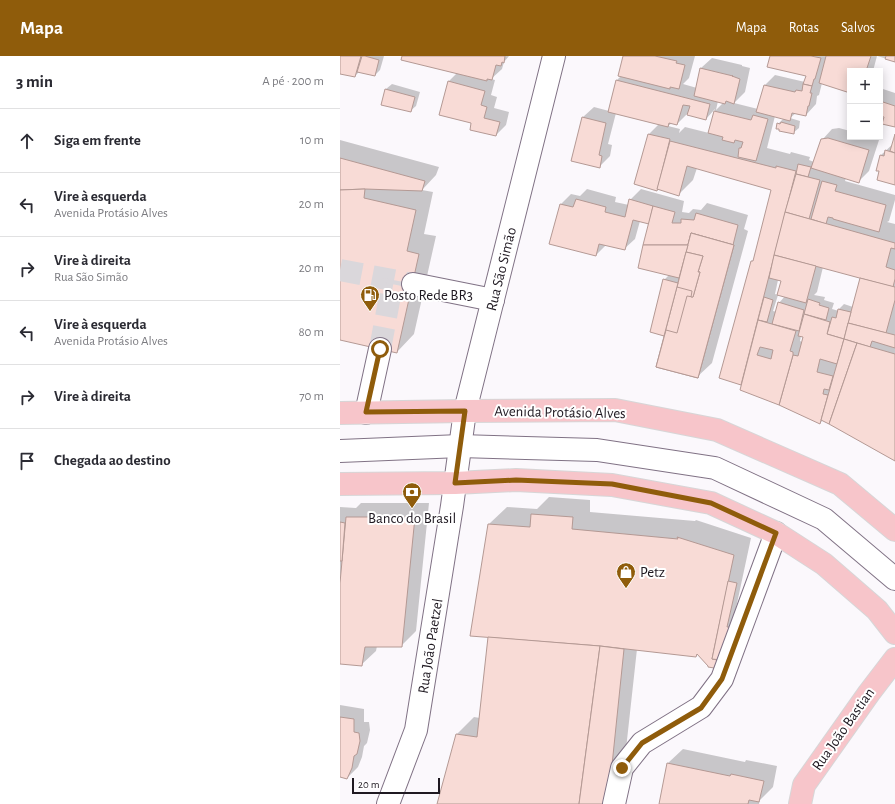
<!DOCTYPE html>
<html lang="pt">
<head>
<meta charset="utf-8">
<style>
  body { margin:0; font-family:"Alegreya Sans",sans-serif; background:#f7f7f7; color:#2b2b33 }
  .controls { position:absolute; right:12px; top:12px; display:grid; overflow:hidden; border-radius:0px; box-shadow:0 2px 10px #0003 }
  .controls button { width:36px; height:36px; display:grid; place-items:center; padding:0; border:0; border-bottom:1px solid #e1e1e2; background:#fff; color:#2b2b33; font:20px sans-serif }
  .scale { position:absolute; left:12px; bottom:10px; width:88px; box-sizing:border-box; padding-left:4px; border:2px solid #1f1921; border-top:0; font-size:11px; line-height:14px; white-space:nowrap; color:#1f1921; -webkit-text-stroke:3px #fff; paint-order:stroke }
  .stop { position:absolute; width:12px; height:12px; margin:-9px; border:3px solid #8f5c0b; border-radius:50%; background:#fff }
  .stop.end { background:#8f5c0b; border-color:#fff; box-shadow:0 1px 4px #0008 }
  .list { margin:0; padding:0; list-style:none }
  h2 { display:flex; justify-content:space-between; align-items:center; height:52px; margin:0; padding:0 16px; font-size:17px }
  h2 small { font-size:13px; font-weight:400; color:#7c7c81 }
  .list li { display:grid; grid-template-columns:26px 1fr auto; gap:12px; align-items:center; box-sizing:border-box; height:64px; padding:0 16px; border-top:1px solid #e1e1e2 }
  .list b { display:block; font-size:15px; white-space:nowrap }
  .list p { margin:0; font-size:13px; white-space:nowrap; color:#7c7c81 }
  .list em { font-size:13px; font-style:normal; color:#7c7c81 }
  .icon { flex:none; width:22px; height:22px; fill:none; stroke:currentColor; stroke-width:2; stroke-linecap:round; stroke-linejoin:round }
  .map { position:relative; flex:none; width:555px; height:748px; overflow:hidden }
  header { display:flex; align-items:center; gap:24px; box-sizing:border-box; height:56px; padding:0 20px; background:#8f5c0b; color:#fff }
  header strong { font-size:19px }
  nav { display:flex; gap:22px; margin-inline-start:auto; font-size:14px }
  main { display:flex }
  aside { flex:1; background:#fff }
  .map>svg:first-child { display:block }
</style>
</head>
<body>
<header>
<strong>Mapa</strong>
<nav><a>Mapa</a><a>Rotas</a><a>Salvos</a></nav>
</header>
<main>
<aside>
<h2>3 min<small>A pé · 200 m</small></h2>
<ul class="list">
<li><svg class="icon" aria-label="ahead" viewBox="0 0 24 24"><path d="M12 20V5M6 11l6-6 6 6"/></svg><div><b>Siga em frente</b></div><em>10 m</em></li>
<li><svg class="icon" aria-label="left" viewBox="0 0 24 24"><path d="M17 20v-9H6M10 6l-5 5 5 5"/></svg><div><b>Vire à esquerda</b><p>Avenida Protásio Alves</p></div><em>20 m</em></li>
<li><svg class="icon" aria-label="right" viewBox="0 0 24 24"><path d="M7 20v-9h11M14 6l5 5-5 5"/></svg><div><b>Vire à direita</b><p>Rua São Simão</p></div><em>20 m</em></li>
<li><svg class="icon" aria-label="left" viewBox="0 0 24 24"><path d="M17 20v-9H6M10 6l-5 5 5 5"/></svg><div><b>Vire à esquerda</b><p>Avenida Protásio Alves</p></div><em>80 m</em></li>
<li><svg class="icon" aria-label="right" viewBox="0 0 24 24"><path d="M7 20v-9h11M14 6l5 5-5 5"/></svg><div><b>Vire à direita</b></div><em>70 m</em></li>
<li><svg class="icon" aria-label="arrive" viewBox="0 0 24 24"><path d="M6 21V4h12l-3 4 3 4H6"/></svg><div><b>Chegada ao destino</b></div></li>
</ul>
</aside>
<div class="map">
<svg width="555" height="748" viewBox="0 0 555 748">
  <rect width="100%" height="100%" fill="#fbf8fc"/>
  <!-- shadow -->
  <g fill="#0003" fill-rule="evenodd">
    <path d="M0,0H44L40,14L35,19L19,16L15,20L0,17Z"/>
    <path d="M63,0H169L164,6L162,13L151,23L155,24L151,39L157,41L154,52L169,56L166,69L156,79L132,66L108,26L118,16Z"/>
    <path d="M284,0H355L349,22L343,28L357,32L361,12L372,2L402,9V10L410,12L405,36L394,47L418,53L425,29L435,19L465,26L467,19L431,0H555V5L537,0L533,15H510V36L482,27L479,39L477,40L476,48L466,59L456,57L450,62L460,65L459,72L453,77L438,68L444,62L435,60L427,92L450,98L451,96L470,101L469,104L474,106L482,84L492,73L499,72L510,75V81H530L539,84L529,115L518,126L506,122L505,125L555,139V144L549,165L547,166L555,168V404L483,364L480,367L402,328L380,322L412,205L414,204L433,133L357,112L353,124L339,138L318,132L309,78L319,68L276,57L268,88L272,89L270,100L259,111L232,104L243,61L254,51L269,55L277,24L281,20ZM378,45L384,46L376,54ZM375,53L369,77L345,71L339,77L340,73L328,70L332,67L337,68L347,58L366,63ZM483,211L522,222L513,251L504,248L499,253V255L492,253L494,247L484,244L485,241L474,239L477,236ZM438,224L442,225L445,240L439,247L437,256L433,255L438,239L435,238ZM461,280H464L462,286L460,285Z"/>
    <path d="M52,28L80,36L76,50L70,55L46,33Z"/>
    <path d="M540,32L555,37V70L545,60L540,59Z"/>
    <path d="M555,82V127L541,99L554,87Z"/>
    <path d="M0,84L99,111L96,119L82,134L93,136L84,178L96,180L74,278L57,296L0,283Z"/>
    <path d="M247,133L276,141L275,146L289,149L290,144L301,133L344,145L342,156L349,157L353,153L361,154L367,147L408,159L404,173L408,175L372,307L357,321L325,279L311,276L324,224L329,219L310,167L300,165L295,183L284,193L266,189L256,199L221,148L231,138L240,140Z"/>
    <path d="M209,441L250,444V456L355,465L356,464L411,482L393,566L380,612L358,597L356,600L297,593L280,748H98L117,678L134,661L140,662L149,580V468L167,451L197,453Z"/>
    <path d="M21,447H89L76,575L61,590H37L36,595L21,609L0,607V451L16,452Z"/>
    <path d="M0,649L24,653V666H29L30,674L27,687L24,690L22,701L18,711L7,722L0,720Z"/>
    <path d="M343,693L405,706L406,704L437,710L433,731L420,744L419,748H320L328,707Z"/>
  </g>
  <!-- building -->
  <g fill="#f8dbd6" stroke="#b49994" fill-rule="evenodd">
    <path d="M0,0H21L15,21L0,18Z"/>
    <path d="M22,0H25L39,4L35,20L17,16Z"/>
    <path d="M62,0H165L164,7L162,6L161,10L156,9L152,24L147,23V25L61,4Z"/>
    <path d="M283,0H315L337,5L336,7L345,9L339,33L330,31V33L278,20Z"/>
    <path d="M430,0H471L481,2L475,23H474L472,30L463,28L466,20L427,11Z"/>
    <path d="M486,0H531L526,15H510V37L479,27Z"/>
    <path d="M546,0H555V6L545,3Z"/>
    <path d="M360,12L393,20H392L400,23L394,48L386,45L385,48L354,40Z"/>
    <path d="M276,24L370,48L366,64L347,59L350,50L343,49L337,69L329,67L328,71L268,56Z"/>
    <path d="M108,25L145,35L141,49L147,51L144,62L160,66L156,80L130,74L131,67L99,59Z"/>
    <path d="M463,28L472,30L470,37H472L469,50H468L466,60L452,57L450,65L416,56L424,29L455,36L456,34L462,35Z"/>
    <path d="M45,33L75,41L71,56L41,49Z"/>
    <path d="M540,45L555,50V71L542,68L544,61L540,60Z"/>
    <path d="M374,55L411,64L413,59L428,63L416,105L398,101L399,92H401L403,86L395,84L394,87L382,84L383,81L368,77Z"/>
    <path d="M242,61L266,67L259,99L262,100L260,112L231,105Z"/>
    <path d="M441,66L455,70L454,78L439,75V73H436L437,67L440,68Z"/>
    <path d="M308,78L330,83L317,135L294,128Z"/>
    <path d="M555,78V97L550,95Z"/>
    <path d="M488,82L529,94L519,127L471,112L481,83Z"/>
    <path d="M330,85L436,112V110L456,115L401,329L379,322L411,205H413L431,134L347,110L339,140L317,133Z"/>
    <path d="M545,94L555,97V129L537,124L539,115H536L540,99L544,100Z"/>
    <path d="M0,102L85,125L82,135L25,133L0,134Z"/>
    <path d="M458,108L471,111L468,121L456,118Z"/>
    <path d="M456,118L480,124L469,163L445,156Z"/>
    <path d="M482,125L497,129L495,135L546,149L539,176L493,163V162L488,161L486,168L471,163Z"/>
    <path d="M25,133L24,142L76,154L67,195L79,198L57,297L0,284V134Z"/>
    <path d="M236,143L266,151L265,156L285,161L289,143L313,150L309,168L293,164L285,194L259,188L256,200L209,188L220,148L233,151Z"/>
    <path d="M313,150L335,156L332,167H341V163L354,164L356,157L398,169L393,189L351,177L348,189H303Z"/>
    <path d="M445,156L555,187V193L551,192L546,211L555,214V223L553,231L434,199Z"/>
    <path d="M351,177L394,189L358,322L316,311Z"/>
    <path d="M351,177L394,189L358,322L316,311L326,274L337,277L347,240L353,241L360,216H358L363,200L346,196Z"/>
    <path d="M303,189H348L339,222L298,212Z"/>
    <path d="M346,196L363,200L358,216H360L353,241H351L352,235L337,231Z"/>
    <path d="M434,199L476,210L466,247L437,239L441,225L429,222Z"/>
    <path d="M520,222L555,231V244L546,277L508,267Z"/>
    <path d="M323,223L338,227L324,280L310,276Z"/>
    <path d="M424,241L433,244L427,266L418,264Z"/>
    <path d="M468,243L480,247L479,249L489,252L486,264L464,258Z"/>
    <path d="M438,246L464,254L459,275L432,268Z"/>
    <path d="M498,253L511,256L504,283L487,278L492,261L496,262Z"/>
    <path d="M464,258L490,266L487,278L504,283L497,308L480,303L477,316L493,320L489,334L484,333L483,338L488,339L480,368L439,349L453,299L458,300L463,281L458,280Z"/>
    <path d="M418,264L456,275L450,295L453,296V299L439,349L400,334ZM420,291L433,294L431,303L417,299Z"/>
    <path d="M508,267L555,279V292L532,285L530,291L504,283Z"/>
    <path d="M504,283L517,287L489,368L481,364Z"/>
    <path d="M517,287L555,298V405L489,368Z"/>
    <path d="M191,458L233,461L232,473L338,483L337,481L394,499L372,603L382,605L380,613L368,611V610L357,598L356,601L260,590L130,580L148,468L190,471Z"/>
    <path d="M6,461H75L62,591H25L22,610L0,608V527Z"/>
    <path d="M0,466L5,467L2,505H0Z"/>
    <path d="M388,525L397,527L387,571H390L381,604L372,603Z"/>
    <path d="M148,581L260,590L239,748H97L116,678L137,681Z"/>
    <path d="M260,590L284,593L268,748H239Z"/>
    <path d="M0,661L14,663V676L19,677L20,685L17,698L14,700L12,712L7,723L0,721Z"/>
    <path d="M327,707L390,720L391,718L424,725L419,746L409,744L408,748H319Z"/>
  </g>
  <g fill="none" stroke-linecap="round" stroke-linejoin="round">
    <!-- minor-tunnel -->
    <g stroke="#dad7db" stroke-width="22" stroke-dasharray="22 11" stroke-linecap="butt">
      <path d="M0,214L73,228"/>
      <path d="M40,293L53,224"/>
    </g>
    <defs>
      <g id="minor">
        <path d="M73,228L153,244"/>
        <path d="M26,357L40,293"/>
        <path d="M0,395L120,390L257,394L375,412L484,463L555,523"/>
        <path d="M48,748L76,674L112,450L125,355L214,0"/>
        <path d="M274,748L282,712L302,687L361,651L382,623L436,477"/>
      </g>
      <g id="major">
        <path d="M0,357L125,355L275,354L377,374L500,428L555,474"/>
        <path d="M0,428L115,427L176,424L272,429L371,447L436,477L484,508L537,554L555,577"/>
        <path d="M460,748L464,729L529,637L555,603"/>
      </g>
    </defs>
    <!-- minor casing -->
    <use href="#minor" stroke="#807285" stroke-width="24"/>
    <!-- major casing -->
    <use href="#major" stroke="#d7d6d7" stroke-width="24"/>
    <!-- minor -->
    <use href="#minor" stroke="#fff" stroke-width="22"/>
    <!-- major -->
    <use href="#major" stroke="#f7c5ca" stroke-width="22"/>
  </g>
  <g fill="none" stroke-linecap="round" stroke-linejoin="round">
    <!-- route -->
    <path stroke="#8f5c0b" stroke-width="5" d="M40,293L26,356L125,355L115,427L176,424L272,428L371,447L436,477L382,623L361,652L302,687L282,712"/>
  </g>
  <!-- icons -->
  <defs>
    <symbol id="fuel-pin" viewBox="-11 -11 22 30"><path d="M0 17L-7.5 6A9.5 9.5 0 1 1 7.5 6Z" fill="#8f5c0b" stroke="#fff"/><path d="M-5.5-6h7V0h2V4h1.3V-2.5L3-4.5l.8-.8L6-3V5H2.5V1h-1V6h-7ZM-4.2-4.7v3.2H.2V-4.7Z" fill="#fff"/></symbol>
    <symbol id="bank-pin" viewBox="-11 -11 22 30"><path d="M0 17L-7.5 6A9.5 9.5 0 1 1 7.5 6Z" fill="#8f5c0b" stroke="#fff"/><path d="M-6-4H6V4H-6ZM0-2.3a2.3 2.3 0 1 0 0 4.6a2.3 2.3 0 1 0 0-4.6Z" fill="#fff"/></symbol>
    <symbol id="shop-pin" viewBox="-11 -11 22 30"><path d="M0 17L-7.5 6A9.5 9.5 0 1 1 7.5 6Z" fill="#8f5c0b" stroke="#fff"/><path d="M-5-2.5h2.3a2.7 3.5 0 0 1 5.4 0H5L5.5 6h-11ZM-1.5-2.5h3a1.5 2.3 0 0 0-3 0Z" fill="#fff"/></symbol>
  </defs>
  <g fill-rule="evenodd">
    <use href="#fuel-pin" x="19" y="228" width="22" height="30"/>
    <use href="#bank-pin" x="61" y="425" width="22" height="30"/>
    <use href="#shop-pin" x="275" y="505" width="22" height="30"/>
  </g>
  <g text-anchor="middle" stroke-width="4" stroke-linejoin="round" paint-order="stroke">
    <!-- street labels -->
    <g font-size="15" fill="#1f1921" stroke="#fff">
      <text transform="translate(161 213) rotate(-76)" y="5">Rua São Simão</text>
      <text transform="translate(220 356) rotate(1)" y="5">Avenida Protásio Alves</text>
      <text transform="translate(90 590) rotate(-81)" y="5">Rua João Paetzel</text>
      <text transform="translate(503 673) rotate(-55)" y="5">Rua João Bastian</text>
    </g>
    <!-- poi labels -->
    <g font-size="15" fill="#1f1921" stroke="#fff" text-anchor="start">
      <text x="44" y="244">Posto Rede BR3</text>
      <text x="72" y="467" text-anchor="middle">Banco do Brasil</text>
      <text x="300" y="521">Petz</text>
    </g>
  </g>
</svg>
<div class="controls">
<button>+</button>
<button>−</button>
</div>
<div class="scale">20 m</div>
<div class="stop" style="left:40px;top:293px"></div>
<div class="stop end" style="left:282px;top:712px"></div>
</div>
</main>
</body>
</html>
